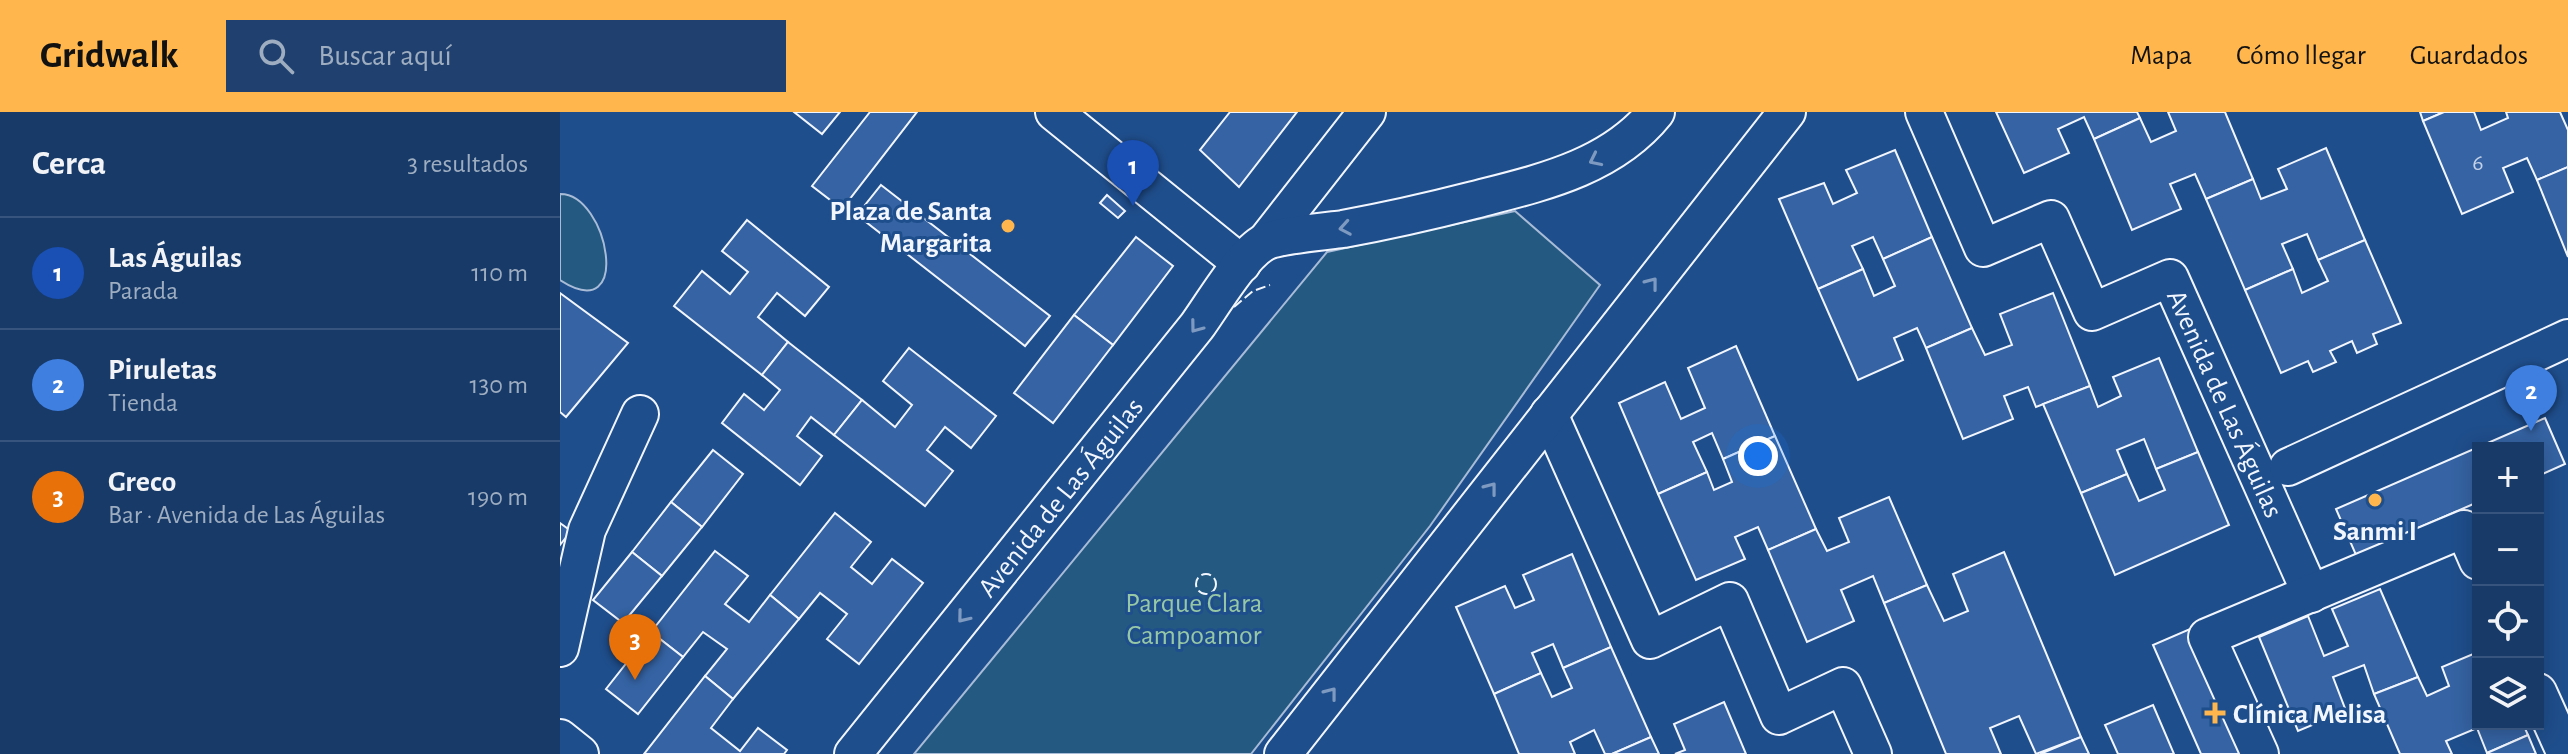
<!DOCTYPE html>
<html lang="es">
<head>
<meta charset="utf-8">
<style>
  body { margin:0; font-family:"Alegreya Sans",sans-serif; background:#20416f; color:#f1f3f6 }
  .controls { position:absolute; right:24px; bottom:24px; display:grid; overflow:hidden; border-radius:0px; box-shadow:0 4px 20px #0003 }
  .controls button { width:72px; height:72px; display:grid; place-items:center; padding:0; border:0; border-bottom:2px solid #36547d; background:#173a69; color:#f1f3f6; font:40px sans-serif }
  .you { position:absolute; left:1198px; top:344px; width:28px; height:28px; margin:-20px; border:6px solid #fff; border-radius:50%; background:#1a73e8; box-shadow:0 0 0 12px #1a73e833 }
  .badge { display:grid; place-items:center; width:52px; height:52px; border-radius:50%; background:#ffb74d; color:#fff; font-size:26px; font-weight:700 }
  .pin { position:absolute; translate:-50% -66px; filter:drop-shadow(0 2px 4px #0008) }
  .pin::after { content:''; position:absolute; top:42px; width:28px; height:24px; background:inherit; clip-path:polygon(0 0,100% 0,50% 100%) }
  .list { margin:0; padding:0; list-style:none }
  h2 { display:flex; justify-content:space-between; align-items:center; height:104px; margin:0; padding:0 32px; font-size:34px }
  h2 small { font-size:26px; font-weight:400; color:#9eadc0 }
  .list li { display:grid; grid-template-columns:52px 1fr auto; gap:24px; align-items:center; box-sizing:border-box; height:112px; padding:0 32px; border-top:2px solid #36547d }
  .list b { display:block; font-size:30px; white-space:nowrap }
  .list p { margin:0; font-size:26px; white-space:nowrap; color:#9eadc0 }
  .list em { font-size:26px; font-style:normal; color:#9eadc0 }
  .icon { flex:none; width:44px; height:44px; fill:none; stroke:currentColor; stroke-width:2; stroke-linecap:round; stroke-linejoin:round }
  .map { position:relative; flex:none; width:2008px; height:642px; overflow:hidden }
  header { display:flex; align-items:center; gap:48px; box-sizing:border-box; height:112px; padding:0 40px; background:#ffb74d; color:#111 }
  header strong { font-size:38px }
  nav { display:flex; gap:44px; margin-inline-start:auto; font-size:28px }
  .search { width:560px; height:72px; background:#20416f; display:flex; align-items:center; gap:20px; box-sizing:border-box; padding:0 28px; border-radius:0px; color:#9eadc0; font-size:30px }
  main { display:flex }
  aside { flex:1; background:#173a69 }
  .map>svg:first-child { display:block }
</style>
</head>
<body>
<header>
<strong>Gridwalk</strong>
<div class="search"><svg class="icon" aria-label="search" viewBox="0 0 24 24"><circle cx="10" cy="10" r="6"/><path d="M15 15l6 6"/></svg>Buscar aquí</div>
<nav><a>Mapa</a><a>Cómo llegar</a><a>Guardados</a></nav>
</header>
<main>
<aside>
<h2>Cerca<small>3 resultados</small></h2>
<ul class="list">
<li><span class="badge" style="background:#1a4fb4">1</span><div><b>Las Águilas</b><p>Parada</p></div><em>110 m</em></li>
<li><span class="badge" style="background:#3f7fe0">2</span><div><b>Piruletas</b><p>Tienda</p></div><em>130 m</em></li>
<li><span class="badge" style="background:#e8710a">3</span><div><b>Greco</b><p>Bar · Avenida de Las Águilas</p></div><em>190 m</em></li>
</ul>
</aside>
<div class="map">
<svg width="2008" height="642" viewBox="0 0 2008 642">
  <rect width="100%" height="100%" fill="#1f4e8c"/>
  <!-- green -->
  <g fill="#245a82" stroke="#a8bbd7" stroke-width="2">
    <path d="M0,82C48,81 74,216 0,168Z"/>
    <path d="M955,99L1040,173L870,414L691,642H354L767,140Z"/>
  </g>
  <!-- building -->
  <g fill="#3563a3" stroke="#f2f6ff" stroke-width="2">
    <path d="M234,0H280L262,22Z"/>
    <path d="M310,0H357L282,97L252,74Z"/>
    <path d="M670,0H737L679,75L640,38Z"/>
    <path d="M1436,0H1577L1580,6L1534,27L1524,5L1498,17L1509,41L1464,61Z"/>
    <path d="M1608,0H1665L1693,67L1646,87L1635,62L1610,72L1621,97L1572,118L1534,27L1580,6L1591,30L1616,19Z"/>
    <path d="M1860,0H1884L1863,9Z"/>
    <path d="M1884,0H1914L1921,18L1948,6L1946,0H2000L2008,18V55L1977,68L1967,46L1943,56L1953,80L1902,102L1863,9Z"/>
    <path d="M1766,36L1805,128L1758,148L1747,122L1722,132L1733,157L1685,178L1646,87L1693,67L1701,87L1727,77L1718,57Z"/>
    <path d="M1335,38L1372,125L1323,147L1313,125L1292,134L1303,157L1258,177L1219,87L1264,71L1273,92L1297,81L1286,58Z"/>
    <path d="M2008,55V145L1977,68Z"/>
    <path d="M321,73L490,204L465,234L297,103Z"/>
    <path d="M547,83L565,99L558,106L540,91Z"/>
    <path d="M187,108L269,175L245,204L217,181L198,205L228,230L202,263L114,194L142,159L170,182L188,160L162,139Z"/>
    <path d="M576,125L613,154L553,233L514,203Z"/>
    <path d="M1372,125L1412,216L1366,236L1357,216L1334,226L1343,248L1298,268L1258,177L1303,157L1314,184L1335,174L1323,147Z"/>
    <path d="M1805,128L1841,211L1813,222L1817,232L1797,241L1792,229L1770,239L1776,250L1753,260L1748,249L1721,261L1685,178L1733,157L1742,181L1768,169L1758,148Z"/>
    <path d="M0,181L68,231L6,305L0,300Z"/>
    <path d="M1493,181L1530,274L1476,295L1468,275L1444,284L1453,307L1403,327L1366,236L1412,216L1425,243L1452,233L1440,202Z"/>
    <path d="M514,203L553,233L493,311L454,281Z"/>
    <path d="M228,230L302,288L274,323L251,305L237,324L262,344L240,373L162,311L184,282L204,298L220,278L202,263Z"/>
    <path d="M1176,234L1215,324L1163,347L1152,321L1133,330L1147,360L1098,382L1059,291L1105,270L1121,307L1145,296L1128,256Z"/>
    <path d="M349,236L436,304L411,336L385,315L367,338L393,359L365,394L274,323L302,288L335,315L352,293L323,269Z"/>
    <path d="M1599,246L1638,340L1596,357L1584,327L1557,338L1567,362L1521,381L1483,292L1530,274L1538,295L1561,284L1553,265Z"/>
    <path d="M1985,306L2005,352L1978,364V336H1918V390L1796,443L1776,397Z"/>
    <path d="M1215,324L1256,417L1208,438L1198,415L1175,425L1185,447L1136,468L1098,382L1147,360L1154,378L1172,370L1163,347Z"/>
    <path d="M153,338L183,362L142,415L111,390Z"/>
    <path d="M1638,340L1669,413L1555,463L1521,381L1567,362L1579,389L1605,378L1596,357Z"/>
    <path d="M1329,385L1367,473L1324,491L1313,464L1281,478L1294,509L1247,530L1208,438L1256,417L1267,439L1289,430L1279,406Z"/>
    <path d="M111,390L142,415L102,464L72,440Z"/>
    <path d="M275,401L311,430L291,455L312,472L332,447L363,471L299,552L267,527L287,502L260,481L239,507L210,483Z"/>
    <path d="M0,411L11,419L0,433Z"/>
    <path d="M155,439L188,464L165,492L189,510L210,483L239,507L173,587L145,564L167,537L143,520L123,545L91,520Z"/>
    <path d="M72,440L102,464L63,511L33,488Z"/>
    <path d="M1444,440L1521,625L1476,642L1459,604L1430,616L1441,642H1386L1324,491L1367,473L1384,509L1408,499L1393,462Z"/>
    <path d="M1012,442L1051,535L1003,556L993,532L972,541L981,561L934,582L896,495L945,474L955,496L974,488L963,463Z"/>
    <path d="M1820,477L1858,565L1814,582L1804,553L1773,565L1786,599L1738,619L1699,525L1748,504L1764,544L1788,534L1772,497Z"/>
    <path d="M1630,517L1685,642H1641L1593,533Z"/>
    <path d="M91,520L123,545L78,602L46,577Z"/>
    <path d="M1051,535L1091,625L1052,642H1045L1034,618L1010,630L1015,642H959L934,582L981,561L992,585L1012,576L1003,556Z"/>
    <path d="M1918,540V612H1963L1968,623L1927,641L1917,616L1886,629L1892,642H1840L1814,582L1858,565L1867,584L1889,574L1882,555Z"/>
    <path d="M145,564L173,587L151,616L180,639L198,616L227,638L224,642H84Z"/>
    <path d="M1164,590L1186,642H1115L1125,638L1114,612Z"/>
    <path d="M1593,593L1614,642H1558L1545,613Z"/>
    <path d="M1968,623L1976,642H1927V641Z"/>
    <path d="M1091,625L1099,642H1052Z"/>
    <path d="M1521,625L1529,642H1480Z"/>
  </g>
  <g fill="none" stroke-linecap="round" stroke-linejoin="round">
    <defs>
      <g id="street">
        <path d="M494,0L682,152"/>
        <path id="s1" d="M1364,0L1423,136L1491,107L1532,200L1610,166L1751,482"/>
        <path d="M706,129L807,0"/>
        <path d="M989,302L1090,528L1170,489L1219,604L1283,574L1313,642"/>
        <path d="M1728,355L2008,226"/>
        <path d="M0,536L27,418L80,302"/>
        <path d="M1978,580L2006,642"/>
        <path d="M0,626L20,642"/>
        <path id="s2" d="M293,642L637,214C653,192 682,142 705,130C716,124 767,119 783,117C827,109 871,99 914,88C980,71 1051,56 1096,0"/>
        <path d="M723,642L1227,0"/>
        <path d="M1700,642L1647,525L1904,417L1918,449"/>
      </g>
    </defs>
    <!-- street casing -->
    <use href="#street" stroke="#f2f6ff" stroke-width="40"/>
    <!-- street -->
    <use href="#street" stroke="#1f4e8c" stroke-width="36"/>
    <!-- fence -->
    <g stroke="#f2f6ff" stroke-width="2" stroke-dasharray="10 4" stroke-linecap="butt">
      <path d="M674,195L693,179L710,173"/>
      <circle cx="646" cy="472" r="10"/>
    </g>
  </g>
  <!-- one-way arrows -->
  <defs><path id="oneway-chevron" d="M-2-3.5L2.5 0L-2 3.5" fill="none" stroke-width="1.6" stroke-linecap="round" stroke-linejoin="round" transform="scale(2)"/></defs>
  <g stroke="#7e9ac0">
    <use href="#oneway-chevron" transform="translate(1035 48) rotate(154)"/>
    <use href="#oneway-chevron" transform="translate(785 116) rotate(170)"/>
    <use href="#oneway-chevron" transform="translate(1092 171) rotate(-52)"/>
    <use href="#oneway-chevron" transform="translate(636 215) rotate(127)"/>
    <use href="#oneway-chevron" transform="translate(931 376) rotate(-52)"/>
    <use href="#oneway-chevron" transform="translate(403 505) rotate(129)"/>
    <use href="#oneway-chevron" transform="translate(771 581) rotate(-52)"/>
  </g>
  <!-- markers -->
  <g fill="#ffb74d" stroke="#1f4e8c" stroke-width="3">
    <circle cx="448" cy="114" r="8"/>
    <circle cx="1815" cy="388" r="8"/>
    <path d="M1651 589h8v8h8v8h-8v8h-8v-8h-8v-8h8z"/>
  </g>
  <g text-anchor="middle" stroke-width="6" stroke-linejoin="round" paint-order="stroke">
    <!-- number labels -->
    <g font-size="24" fill="#c3d1e8">
      <text x="1918" y="58">6</text>
    </g>
    <!-- poi labels -->
    <g font-size="28" font-weight="bold" fill="#f2f6ff" stroke="#1f4e8c" text-anchor="end">
      <text x="432" y="108">Plaza de Santa<tspan x="432" dy="32">Margarita</tspan></text>
      <text x="1815" y="428" text-anchor="middle">Sanmi I</text>
      <text x="1673" y="611" text-anchor="start">Clínica Melisa</text>
    </g>
    <!-- street labels -->
    <g font-size="28" fill="#f2f6ff" stroke="#1f4e8c">
      <text dy="10" stroke="none"><textPath href="#s1" startOffset="546">Avenida de Las Águilas</textPath></text>
      <text dy="10" stroke="none"><textPath href="#s2" startOffset="330">Avenida de Las Águilas</textPath></text>
    </g>
    <!-- park labels -->
    <g font-size="28" fill="#97c8a6" stroke="#1f4e8c">
      <text x="634" y="500">Parque Clara<tspan x="634" dy="32">Campoamor</tspan></text>
    </g>
  </g>
</svg>
<div class="controls">
<button>+</button>
<button>−</button>
<button><svg class="icon" aria-label="locate" viewBox="0 0 24 24"><circle cx="12" cy="12" r="6"/><path d="M12 2v4M12 18v4M2 12h4M18 12h4"/></svg></button>
<button><svg class="icon" aria-label="layers" viewBox="0 0 24 24"><path d="M12 4l9 5-9 5-9-5zM3 14l9 5 9-5"/></svg></button>
</div>
<div class="you"></div>
<div class="pin badge" style="left:573px;top:94px;background:#1a4fb4">1</div>
<div class="pin badge" style="left:1971px;top:319px;background:#3f7fe0">2</div>
<div class="pin badge" style="left:75px;top:568px;background:#e8710a">3</div>
</div>
</main>
</body>
</html>
